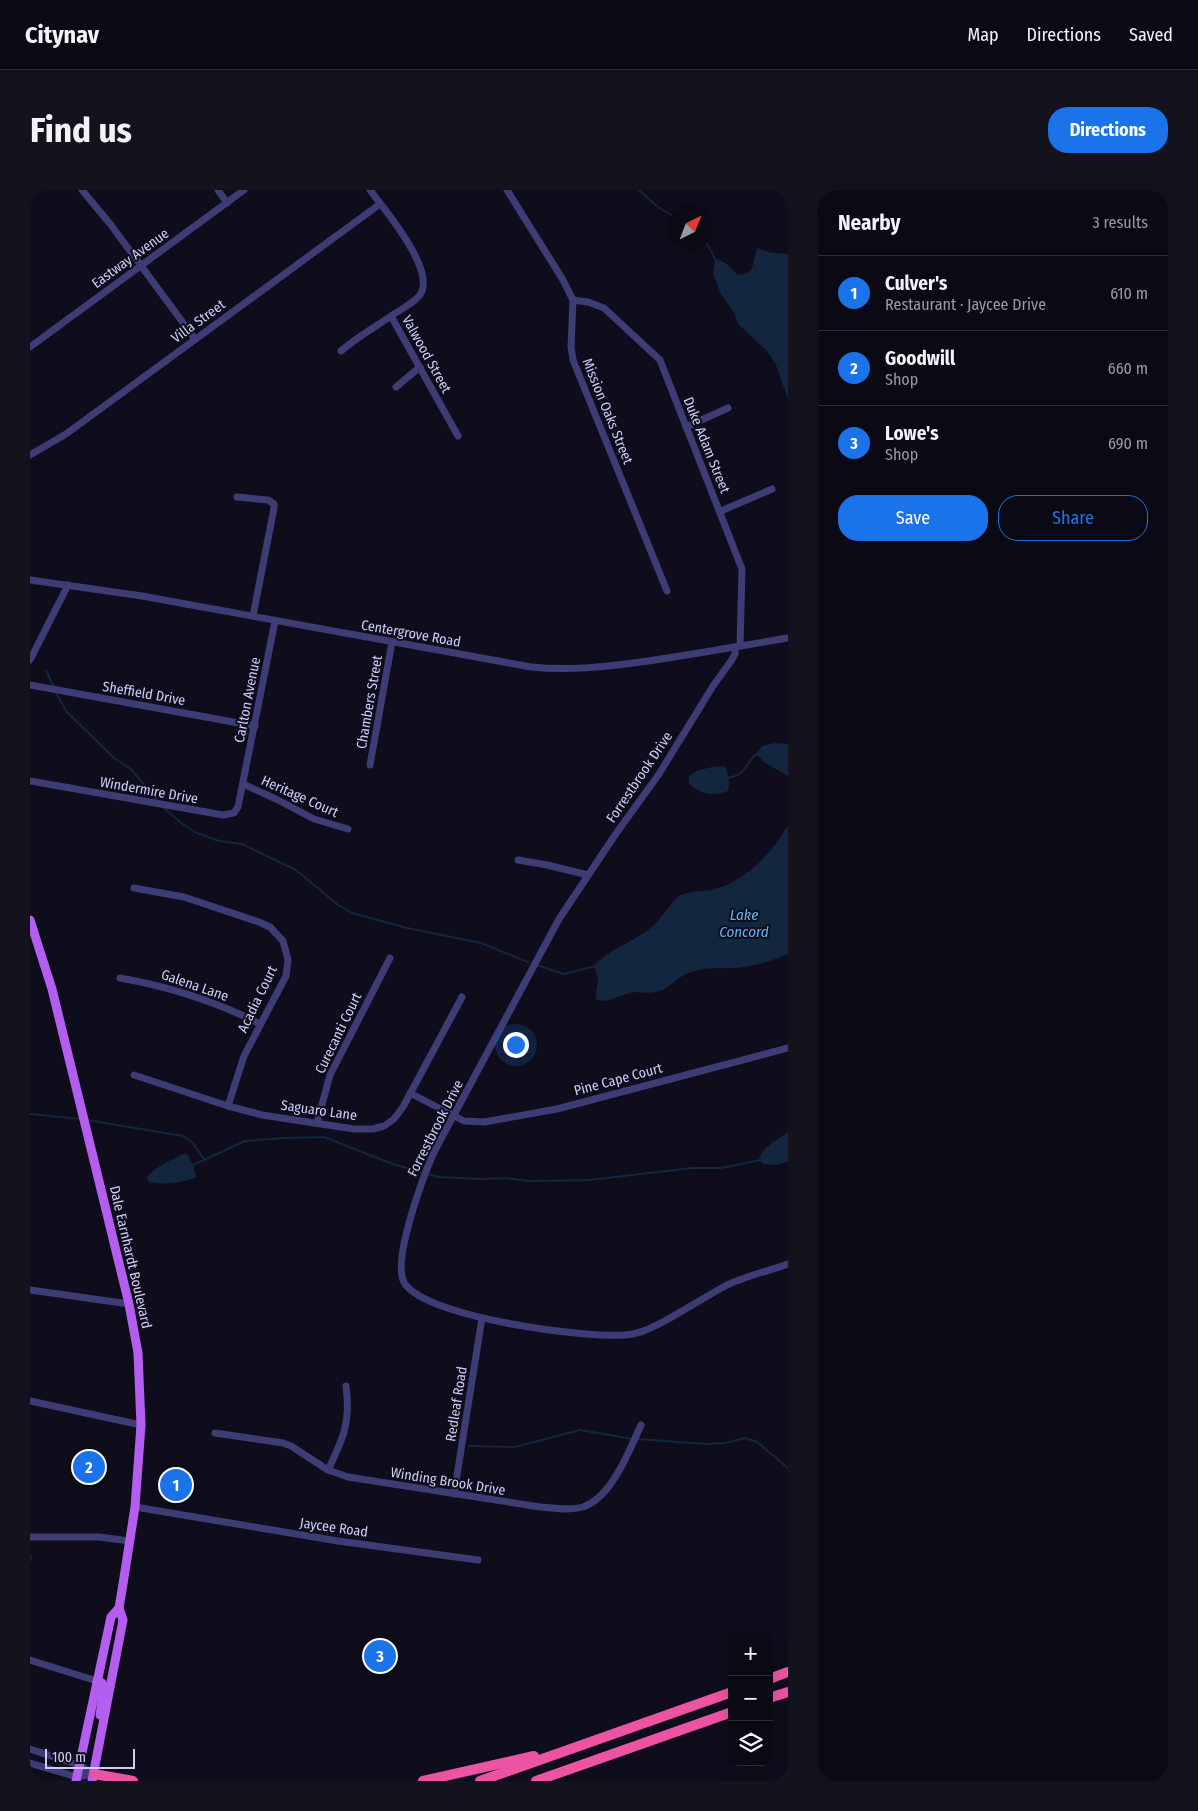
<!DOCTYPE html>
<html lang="en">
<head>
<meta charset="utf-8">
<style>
  body { margin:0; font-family:"Fira Sans Condensed",sans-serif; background:#14131d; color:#f1f3f6 }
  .controls { position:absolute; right:15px; bottom:15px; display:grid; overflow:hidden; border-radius:10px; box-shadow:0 5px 20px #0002 }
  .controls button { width:45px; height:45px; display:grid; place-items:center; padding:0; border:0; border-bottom:1px solid #2b2b34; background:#0b0a14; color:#f1f3f6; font:25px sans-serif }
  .compass { position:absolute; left:638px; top:15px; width:45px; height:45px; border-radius:50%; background:#0b0a14; box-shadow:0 5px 20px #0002; rotate:42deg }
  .scale { position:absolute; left:15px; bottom:12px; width:90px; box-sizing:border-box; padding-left:5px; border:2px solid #d0ccfa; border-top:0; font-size:14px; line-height:18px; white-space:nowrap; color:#d0ccfa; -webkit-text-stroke:4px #0f0d1b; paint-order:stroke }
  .you { position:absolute; left:485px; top:854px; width:18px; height:18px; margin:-12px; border:4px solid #fff; border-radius:50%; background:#1a73e8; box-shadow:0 0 0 8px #1a73e833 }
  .badge { display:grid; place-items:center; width:32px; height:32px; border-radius:50%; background:#1a73e8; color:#fff; font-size:16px; font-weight:700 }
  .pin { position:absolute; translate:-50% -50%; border:2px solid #fff; box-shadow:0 1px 5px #0006 }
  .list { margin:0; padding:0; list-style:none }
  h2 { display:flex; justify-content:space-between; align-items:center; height:65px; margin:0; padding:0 20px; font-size:21px }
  h2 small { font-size:16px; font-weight:400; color:#9a9aa0 }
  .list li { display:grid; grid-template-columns:32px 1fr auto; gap:15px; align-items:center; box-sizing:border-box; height:75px; padding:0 20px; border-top:1px solid #2b2b34 }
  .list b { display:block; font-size:19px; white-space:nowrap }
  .list p { margin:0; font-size:16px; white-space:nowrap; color:#9a9aa0 }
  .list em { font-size:16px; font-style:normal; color:#9a9aa0 }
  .actions { display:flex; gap:10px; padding:15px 20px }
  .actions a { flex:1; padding:11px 0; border:1px solid #1a73e8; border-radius:20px; text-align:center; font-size:18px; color:#1a73e8 }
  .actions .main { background:#1a73e8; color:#fff }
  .icon { flex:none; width:28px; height:28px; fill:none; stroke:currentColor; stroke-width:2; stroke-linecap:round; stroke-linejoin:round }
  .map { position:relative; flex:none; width:758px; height:1591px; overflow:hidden; border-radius:20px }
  header { display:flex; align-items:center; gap:30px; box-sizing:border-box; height:70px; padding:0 25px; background:#0b0a14; border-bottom:1px solid #2b2b34 }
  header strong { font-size:24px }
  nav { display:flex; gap:28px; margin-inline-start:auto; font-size:18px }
  .intro { display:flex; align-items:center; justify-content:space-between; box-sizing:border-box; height:120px; padding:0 30px }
  h1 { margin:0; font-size:35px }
  .button { padding:12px 22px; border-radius:20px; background:#1a73e8; color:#fff; font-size:18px; font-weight:700 }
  main { display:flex; gap:30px; padding:0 30px }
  aside { flex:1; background:#0b0a14; border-radius:20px; box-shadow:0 5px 20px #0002 }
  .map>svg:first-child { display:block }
</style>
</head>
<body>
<header>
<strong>Citynav</strong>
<nav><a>Map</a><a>Directions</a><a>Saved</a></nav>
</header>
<div class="intro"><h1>Find us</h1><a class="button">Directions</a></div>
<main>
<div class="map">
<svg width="758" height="1591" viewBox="0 0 758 1591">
  <rect width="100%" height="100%" fill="#0f0d1b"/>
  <!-- water -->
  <g fill="#12263f">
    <path d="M727,58L742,63L758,64V209L746,175L737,161L708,134L704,123L691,104L683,84L685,68L697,74L708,85L718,83L722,78Z"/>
    <path d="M744,553L758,554V586L735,573L726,564L732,556Z"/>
    <path d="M694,576C699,583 700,593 698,601C684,606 669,605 659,593V586C669,578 682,577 694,576Z"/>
    <path d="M758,635V764C744,770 729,775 713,777C694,780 675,775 656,784C647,788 640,797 630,801C619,805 607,800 596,804C586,807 576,814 566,809V803L568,788L564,776C577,760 606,751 623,736C632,728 643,709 651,705C661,700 675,702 685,699C717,690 742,663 758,635Z"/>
    <path d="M758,942V971L748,975L734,974L729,970C732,956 748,950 758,942Z"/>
    <path d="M153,964H157L163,975L166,987C153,993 134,995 119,992L117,987L124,980L135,973Z"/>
  </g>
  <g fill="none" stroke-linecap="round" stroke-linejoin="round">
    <!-- stream -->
    <g stroke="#12263f" stroke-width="2">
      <path d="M609,0L628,17L646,28"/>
      <path d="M676,52L685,69"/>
      <path d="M16,480L23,496"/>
      <path d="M26,503L37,522L85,569L101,579L128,611"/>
      <path d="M697,588C717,585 714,575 726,564"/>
      <path d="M134,618L151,633L167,643L189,651L212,654L266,680L308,715L322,723L377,738L451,753L498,772"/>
      <path d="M507,775L533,784L566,776"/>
      <path d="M0,924L50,929"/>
      <path d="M57,930L153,946L162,952L174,969"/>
      <path d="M163,975L215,951L255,948L294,947L360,973L393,983"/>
      <path d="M398,984L409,987L452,989L476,988L499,991L559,990L662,978H691L731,970"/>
      <path d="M608,1249L676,1254L695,1253L715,1248L727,1252L758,1278"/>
      <path d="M439,1256L485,1257L550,1240L603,1249"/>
      <path d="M0,1371L1,1366"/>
    </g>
    <!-- minor -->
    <g stroke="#3d3c75" stroke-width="7">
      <path d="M52,0L81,35L165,149"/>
      <path d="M188,0L197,13"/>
      <path d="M477,0L533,90L543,110L541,157L543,170L637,401"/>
      <path d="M543,110L558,112L574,118L630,170L712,379L710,456"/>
      <path d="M361,126L428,246"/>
      <path d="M0,157L214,0"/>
      <path d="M311,161C327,147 347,136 364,124C372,119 383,113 389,106C409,83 354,19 340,0"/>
      <path d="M366,197L390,177"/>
      <path d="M656,237L698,218"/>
      <path d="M0,265L36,244L350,14"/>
      <path d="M207,307L238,310L244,314V318L223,426"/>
      <path d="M691,321L742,299"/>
      <path d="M0,390L112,406L501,477C538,481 574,477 611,472C660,465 709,456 758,448"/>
      <path d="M705,457V464L701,471L683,496L629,584L585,645L529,729L404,962C393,987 364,1065 373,1090C386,1127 566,1151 603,1144C614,1142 622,1137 631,1133C653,1121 675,1107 697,1095C716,1086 738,1081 758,1074"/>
      <path d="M0,470L38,395"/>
      <path d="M0,495L225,536"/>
      <path d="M340,575L362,452"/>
      <path d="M0,591L193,625L204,623L208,617L245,431"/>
      <path d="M213,594L246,609L284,629L318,639"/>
      <path d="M488,670L517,675L558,685"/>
      <path d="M104,698L154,707L229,732L240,737L253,751L258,770L256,786L214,866L198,916"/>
      <path d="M90,788C136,796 187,812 230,834"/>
      <path d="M104,885L198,916L232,925L324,939H343L354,936L364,929L373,917L432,807"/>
      <path d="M380,903L434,931L454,932L527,919L758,858"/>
      <path d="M287,933L300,885L360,768"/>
      <path d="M0,1100L99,1114"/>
      <path d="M0,1211L111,1235"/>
      <path d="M185,1243L253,1253L261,1256L298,1280L318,1287L510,1317C524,1318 539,1321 553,1317C582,1307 599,1261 611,1235"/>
      <path d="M298,1280C313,1249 321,1232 316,1196"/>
      <path d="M424,1304L452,1128"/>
      <path d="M105,1317L308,1351L448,1370"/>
      <path d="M0,1347H69L100,1351"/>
      <path d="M0,1470L67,1491"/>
      <path d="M0,1559L49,1575L64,1584"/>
      <path d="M0,1573L47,1587L64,1584"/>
    </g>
    <!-- major -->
    <g stroke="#b35eef" stroke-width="9">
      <path d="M0,730L22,799L99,1114L108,1163L111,1235L105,1317L93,1394L89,1418L81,1427L46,1591"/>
      <path d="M67,1491L72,1493L74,1498L70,1525"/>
      <path d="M62,1591L93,1430L89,1418"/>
    </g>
    <!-- highway -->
    <g stroke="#ed53a3" stroke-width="10">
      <path d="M739,1489L758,1482"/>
      <path d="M739,1508L758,1502"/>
      <path d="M64,1584L103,1591"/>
      <path d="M393,1591L504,1566"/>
      <path d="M450,1591L702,1502"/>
      <path d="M506,1591L702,1522"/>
    </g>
  </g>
  <g text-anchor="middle" stroke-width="4" stroke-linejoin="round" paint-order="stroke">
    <!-- street labels -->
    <g font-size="14" fill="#d0ccfa" stroke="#0f0d1b">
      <text transform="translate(100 68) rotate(-36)" y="5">Eastway Avenue</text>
      <text transform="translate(168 131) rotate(-36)" y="5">Villa Street</text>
      <text transform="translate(397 164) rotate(61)" y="5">Valwood Street</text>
      <text transform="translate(578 221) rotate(68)" y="5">Mission Oaks Street</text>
      <text transform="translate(677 255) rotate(68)" y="5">Duke Adam Street</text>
      <text transform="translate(381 443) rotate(10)" y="5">Centergrove Road</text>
      <text transform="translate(114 503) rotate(10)" y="5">Sheffield Drive</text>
      <text transform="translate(217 510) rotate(-79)" y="5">Carlton Avenue</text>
      <text transform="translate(339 512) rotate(-80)" y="5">Chambers Street</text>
      <text transform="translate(609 587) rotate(-56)" y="5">Forrestbrook Drive</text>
      <text transform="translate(119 600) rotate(10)" y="5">Windermire Drive</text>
      <text transform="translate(270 606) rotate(24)" y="5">Heritage Court</text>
      <text transform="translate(165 795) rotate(19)" y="5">Galena Lane</text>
      <text transform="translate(227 809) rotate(-64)" y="5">Acadia Court</text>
      <text transform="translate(308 843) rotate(-64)" y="5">Curecanti Court</text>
      <text transform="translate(588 889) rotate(-15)" y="5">Pine Cape Court</text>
      <text transform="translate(289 920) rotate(8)" y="5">Saguaro Lane</text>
      <text transform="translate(405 938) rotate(-63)" y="5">Forrestbrook Drive</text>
      <text transform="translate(101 1067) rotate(77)" y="5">Dale Earnhardt Boulevard</text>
      <text transform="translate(426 1214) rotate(-81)" y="5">Redleaf Road</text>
      <text transform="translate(418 1291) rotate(9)" y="5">Winding Brook Drive</text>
      <text transform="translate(304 1337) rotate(8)" y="5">Jaycee Road</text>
    </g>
    <!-- water labels -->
    <g font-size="15" font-style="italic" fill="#65b4ef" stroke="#0f0d1b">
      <text x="714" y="730">Lake<tspan x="714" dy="17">Concord</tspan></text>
    </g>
  </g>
</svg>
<div class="controls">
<button>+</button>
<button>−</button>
<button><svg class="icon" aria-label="layers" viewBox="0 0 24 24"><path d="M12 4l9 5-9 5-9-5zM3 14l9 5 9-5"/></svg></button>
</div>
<svg class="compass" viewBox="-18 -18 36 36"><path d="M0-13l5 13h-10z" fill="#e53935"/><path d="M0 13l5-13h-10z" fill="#9a9aa0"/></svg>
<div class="scale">100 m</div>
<div class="you"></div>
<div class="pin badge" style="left:146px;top:1295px">1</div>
<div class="pin badge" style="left:59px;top:1277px">2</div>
<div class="pin badge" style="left:350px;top:1466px">3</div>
</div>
<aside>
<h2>Nearby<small>3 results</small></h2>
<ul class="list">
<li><span class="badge">1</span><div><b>Culver's</b><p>Restaurant · Jaycee Drive</p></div><em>610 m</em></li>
<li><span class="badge">2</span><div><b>Goodwill</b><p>Shop</p></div><em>660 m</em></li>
<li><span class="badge">3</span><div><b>Lowe's</b><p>Shop</p></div><em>690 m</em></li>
</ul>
<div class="actions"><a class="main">Save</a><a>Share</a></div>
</aside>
</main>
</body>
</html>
